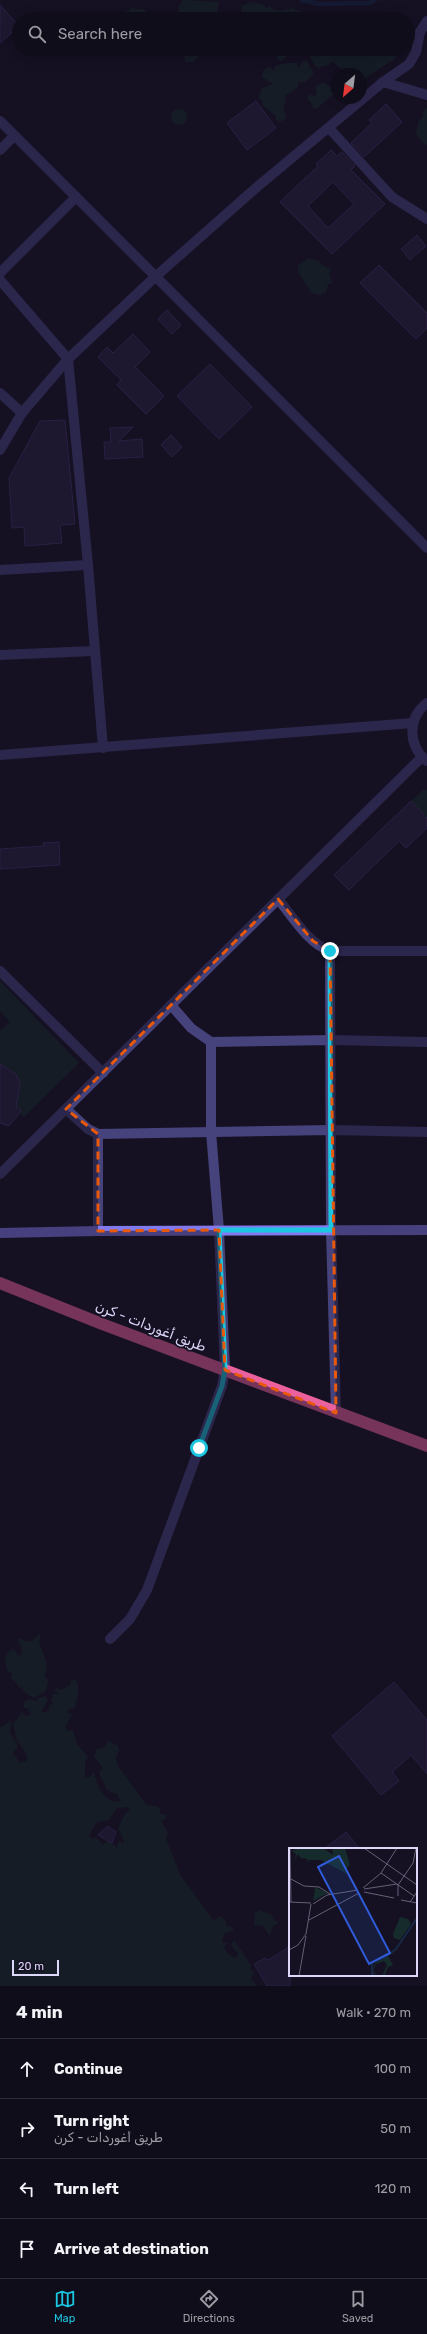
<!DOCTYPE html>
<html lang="en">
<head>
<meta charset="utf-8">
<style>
  body { margin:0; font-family:Rubik,"Noto Sans Arabic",sans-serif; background:#1e1b27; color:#f1f3f6 }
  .compass { position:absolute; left:331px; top:68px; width:36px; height:36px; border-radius:50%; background:#100d1a; box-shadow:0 4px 16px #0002; rotate:208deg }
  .scale { position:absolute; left:12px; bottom:10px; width:47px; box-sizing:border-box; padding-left:4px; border:2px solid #ddd7fa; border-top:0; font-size:11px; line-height:14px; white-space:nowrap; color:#ddd7fa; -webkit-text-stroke:3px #151122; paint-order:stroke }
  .stop { position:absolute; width:12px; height:12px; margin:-9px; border:3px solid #1cc6e1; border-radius:50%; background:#fff }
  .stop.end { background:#1cc6e1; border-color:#fff; box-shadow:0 1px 4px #0008 }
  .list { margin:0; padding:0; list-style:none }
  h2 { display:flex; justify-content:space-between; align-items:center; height:52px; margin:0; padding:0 16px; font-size:17px }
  h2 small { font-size:13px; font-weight:400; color:#9c9ca2 }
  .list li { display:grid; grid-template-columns:26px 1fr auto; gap:12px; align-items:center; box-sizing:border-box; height:60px; padding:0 16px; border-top:1px solid #302d39 }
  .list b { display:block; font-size:15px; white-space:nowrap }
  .list p { margin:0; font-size:13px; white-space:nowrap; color:#9c9ca2 }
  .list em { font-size:13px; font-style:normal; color:#9c9ca2 }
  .icon { flex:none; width:22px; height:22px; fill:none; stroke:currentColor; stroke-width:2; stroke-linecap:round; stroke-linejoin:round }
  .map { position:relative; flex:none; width:427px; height:1986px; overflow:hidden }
  .search { position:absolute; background:#100d1a; box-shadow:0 4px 16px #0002; left:12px; right:12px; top:12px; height:44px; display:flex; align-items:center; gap:10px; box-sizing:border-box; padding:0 14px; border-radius:22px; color:#9c9ca2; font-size:15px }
  .sheet { height:292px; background:#100d1a }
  nav { display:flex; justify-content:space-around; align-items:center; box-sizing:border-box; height:56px; border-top:1px solid #302d39; background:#100d1a; font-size:11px; color:#9c9ca2 }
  nav a { display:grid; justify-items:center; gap:2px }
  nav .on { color:#1cc6e1 }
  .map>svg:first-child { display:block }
</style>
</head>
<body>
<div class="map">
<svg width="427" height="1986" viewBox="0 0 427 1986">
  <rect width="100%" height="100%" fill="#151122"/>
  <!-- green -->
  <g fill="#152b2c" fill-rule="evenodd">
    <path d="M183,0L219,2L216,19H179L178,7Z"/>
    <path d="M252,2L263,4L266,8L269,6C277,14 283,10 292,8L311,17L312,19H243L241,6Z"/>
    <path d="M132,8L145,10L149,18L113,19Z"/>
    <path d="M182,49H205L194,62H185L184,51Z"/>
    <path d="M277,49H297L281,61L277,59Z"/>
    <path d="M301,49H404L393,60L364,79H361V74H341V69L332,61L330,65L323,66L319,68L315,66L307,51L302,53Z"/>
    <path d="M304,60L307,61L314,74L305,82H299L297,88L285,96L286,103L283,106L286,118L280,122L276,120V116L262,105L263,102L258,98L262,88L273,84L262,77C262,72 264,69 269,67L274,70L275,66L287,63H297L298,68Z"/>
    <path d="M324,82L331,88L330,92L335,93L316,109L312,108L313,105L307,98L310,94L315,96L317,93L315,86Z"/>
    <path d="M427,108V145L420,140L416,133L419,120L423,117V112Z"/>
    <circle cx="179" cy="117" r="8"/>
    <path d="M309,258L319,261L322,265L331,269L329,275L331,278L332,284H328L326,293L320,295L312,293L298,272V265Z"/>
    <path d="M423,790H427V818L411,801Z"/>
    <path d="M0,981L79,1063L24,1117L13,1105C26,1090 19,1069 0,1066V1031L10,1022L0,1011Z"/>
    <path d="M39,1634L41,1636L39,1642L47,1664L45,1677L48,1680L46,1691L34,1698L24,1692L22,1687L19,1688L15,1681L11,1679L12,1674L7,1670L5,1657L11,1649L15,1650L18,1656L22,1653L20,1642L17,1643L20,1638L25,1641H32Z"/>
    <path d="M71,1680H76C80,1689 78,1700 74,1709L71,1708L67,1710L68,1713L72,1714L65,1727L68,1731L73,1730L77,1744L88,1757L85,1761V1778L90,1777L94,1772C98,1787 103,1803 121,1801L116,1793L115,1794L105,1788L104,1782L100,1777V1770L103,1769L94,1756L97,1749L105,1747L108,1740L118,1746L119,1751L116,1757L118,1766L145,1803L148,1805L157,1806L160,1809V1814L167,1815L165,1819L161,1821L168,1833L166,1839L181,1876L214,1921L220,1916L225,1920L227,1926L233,1927V1930L224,1934L222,1942L229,1943L226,1944L224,1948L229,1955L236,1958L238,1954L231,1945L234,1940L251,1965L250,1969L254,1972L251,1979L257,1986H0V1728L12,1720L10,1732L18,1746L13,1753L20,1763L26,1761L27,1759L25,1751L17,1741L13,1724L22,1712L26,1716L31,1714L27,1708H24L23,1703L29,1699L37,1701L38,1698L45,1696L48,1700L41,1712H47L50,1707L48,1706L54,1703L51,1701L53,1694H59L55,1691L56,1688L61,1690L71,1684ZM129,1807L130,1810L125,1814L118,1828L124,1841L123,1843L119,1841L117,1847L107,1840L103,1845L96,1837L93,1839L89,1836L97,1822L109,1820L117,1808Z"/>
    <path d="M259,1910L272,1915L275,1921H277L278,1924L273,1926L270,1936L263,1926L254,1925L255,1913Z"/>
  </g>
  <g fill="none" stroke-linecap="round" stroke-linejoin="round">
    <!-- stream -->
    <path stroke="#162747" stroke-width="4.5" d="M302,0L319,4L370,3L375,0"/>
  </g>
  <!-- building -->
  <g fill="#271f41" stroke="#41346a" fill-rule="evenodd">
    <path d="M0,5L19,26L0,43Z"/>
    <path d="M256,101L276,128L247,150L227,123Z"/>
    <path d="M386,104L402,122L364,157L351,143L372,123L369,120Z"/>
    <path d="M331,150L337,156L342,152L355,166L351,170L385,204L332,254L280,202L318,166L316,164ZM333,182L354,204L328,228L308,206Z"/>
    <path d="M417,235L426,246L410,260L401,249Z"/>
    <path d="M379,265L427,313V328L416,339L360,283Z"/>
    <path d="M167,310L181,325L172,334L158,319Z"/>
    <path d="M133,334L150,352L135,367L164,396L146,414L117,385L121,380L98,357L107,347L113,353Z"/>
    <path d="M210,364L252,407L219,439L177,396Z"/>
    <path d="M65,420L75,524L60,525L62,543L25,546L24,527L12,528L9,478L40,421Z"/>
    <path d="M133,427L119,441L142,439L143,457L105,459L104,442H111L110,428Z"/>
    <path d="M171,435L182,447L172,457L161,445Z"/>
    <path d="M411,801L427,818V828L406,848L399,841L349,890L334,875Z"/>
    <path d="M59,842L60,865L0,869V849L44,846L43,843Z"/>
    <path d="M0,1064L16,1074L20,1084L16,1107L21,1111L9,1126L0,1123Z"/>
    <path d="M394,1682L427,1720V1774L411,1755L392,1772L399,1781L381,1795L332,1736Z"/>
    <path d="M108,1826L116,1832L112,1843L98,1835Z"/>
    <path d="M346,1832L360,1849H324Z"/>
    <path d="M290,1946V1986H267L254,1964L265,1958L269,1960Z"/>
  </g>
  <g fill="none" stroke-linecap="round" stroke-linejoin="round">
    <!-- street -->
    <g stroke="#46427c" stroke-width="10">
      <path d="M383,82L427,95"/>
      <path d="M0,121L427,548"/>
      <path d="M329,128L392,197L427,219"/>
      <path d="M0,150L14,136"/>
      <path d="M0,273L76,197"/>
      <path d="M0,280L68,359L88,565L103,748"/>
      <path d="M0,393L22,413"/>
      <path d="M0,450L22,413L68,359L155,277L257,187L383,82L409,64L416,52L420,32L427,21"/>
      <path d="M0,570L88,565"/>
      <path d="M0,655L94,651"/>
      <path d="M427,703C407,718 408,746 427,761"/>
      <path d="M0,755L413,723"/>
      <path d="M278,899C293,917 308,943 330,951H427"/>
      <path d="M330,951L331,1230L336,1413"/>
      <path d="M0,971L103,1073"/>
      <path d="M171,1005L191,1028L211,1042L331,1040L427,1042"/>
      <path d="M66,1109L88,1129L98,1134L331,1130L427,1132"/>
      <path d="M98,1134V1231"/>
      <path d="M0,1174L422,757"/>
      <path d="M110,1639L130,1619L147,1590L222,1386L225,1370L219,1230L211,1132V1042"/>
    </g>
    <!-- secondary -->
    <path stroke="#817aee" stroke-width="10" d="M0,1233L98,1231L427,1230"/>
    <!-- highway -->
    <path stroke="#eb619e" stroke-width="12" d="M0,1283L102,1324L427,1446"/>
  </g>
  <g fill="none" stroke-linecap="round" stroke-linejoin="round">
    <!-- route -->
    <path stroke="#1cc6e1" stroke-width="5" d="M199,1448L222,1386L225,1370L219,1230H331L330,951"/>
  </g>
  <!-- marked area -->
  <path d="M0 0H427V1986H0ZM278,899L313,941L330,951L336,1413L225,1370L219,1230L98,1231V1134L66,1109Z" fill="#151122" fill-opacity=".55" fill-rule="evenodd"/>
  <path fill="none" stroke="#e8590c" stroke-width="3" stroke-dasharray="8 5" stroke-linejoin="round" d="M278,899L313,941L330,951L336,1413L225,1370L219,1230L98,1231V1134L66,1109Z"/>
  <g text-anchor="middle" stroke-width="3.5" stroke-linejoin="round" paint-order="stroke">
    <!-- street labels -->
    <g font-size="14" fill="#ddd7fa" stroke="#151122">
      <text transform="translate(151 1326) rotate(21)" y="5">طريق أغوردات - كرن</text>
    </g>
  </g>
  <!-- overview -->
  <g transform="translate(289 1848)">
    <rect width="128" height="128" fill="#151122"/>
    <path d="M10,0H34L44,7L43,0H56L61,17L56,22L58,26L32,12H19L21,15L18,13L19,11L12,10L9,6L6,11L7,6L3,3ZM26,40H28L39,45L24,53ZM111,69L119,71L122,76L111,92L105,90L104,86ZM99,108L104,117L99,119L96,126L99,128H93L98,117L95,113L87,116L84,123L88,127L84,126L83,124L86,115Z" fill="#152b2c"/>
    <path fill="none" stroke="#162747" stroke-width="2" d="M83,128V114L95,110L107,101L128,70"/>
    <path fill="none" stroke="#656078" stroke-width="1" d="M1,0L2,54M75,0L128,37M92,25L125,48M0,30L15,38L30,39L41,46M74,40L92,25L108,0M75,41L108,36M75,44L105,50M109,48V37L124,15L127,0M112,52L128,55M0,54L22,55M121,54L128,44M24,56L38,47L69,42M20,72L70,45M0,102L9,97L17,86L22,56M10,128L17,88"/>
    <path fill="#305cdb" fill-opacity="0.15" stroke="#305cdb" stroke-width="2" d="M50,8L101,105L80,116L29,19Z"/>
    <rect width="128" height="128" fill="none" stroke="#ddd7fa" stroke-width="2"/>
  </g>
</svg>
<svg class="compass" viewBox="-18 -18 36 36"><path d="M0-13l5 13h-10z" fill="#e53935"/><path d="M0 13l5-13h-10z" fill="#9c9ca2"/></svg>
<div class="scale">20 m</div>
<div class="stop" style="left:199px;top:1448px"></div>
<div class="stop end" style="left:330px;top:951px"></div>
<div class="search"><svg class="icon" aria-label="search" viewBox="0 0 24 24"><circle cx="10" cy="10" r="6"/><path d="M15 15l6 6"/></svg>Search here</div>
</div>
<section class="sheet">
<h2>4 min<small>Walk · 270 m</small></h2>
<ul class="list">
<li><svg class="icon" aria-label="ahead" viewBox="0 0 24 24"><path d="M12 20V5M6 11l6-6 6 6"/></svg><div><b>Continue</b></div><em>100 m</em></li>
<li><svg class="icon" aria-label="right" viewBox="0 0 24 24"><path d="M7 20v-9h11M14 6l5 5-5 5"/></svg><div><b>Turn right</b><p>طريق أغوردات - كرن</p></div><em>50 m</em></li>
<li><svg class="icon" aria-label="left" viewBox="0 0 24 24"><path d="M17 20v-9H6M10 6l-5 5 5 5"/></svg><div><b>Turn left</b></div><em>120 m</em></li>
<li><svg class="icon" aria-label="arrive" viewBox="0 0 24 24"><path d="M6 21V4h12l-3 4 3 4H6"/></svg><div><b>Arrive at destination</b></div></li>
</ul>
</section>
<nav>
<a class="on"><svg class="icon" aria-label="map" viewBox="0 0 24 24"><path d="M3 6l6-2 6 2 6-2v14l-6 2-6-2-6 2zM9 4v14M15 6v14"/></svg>Map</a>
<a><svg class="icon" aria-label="directions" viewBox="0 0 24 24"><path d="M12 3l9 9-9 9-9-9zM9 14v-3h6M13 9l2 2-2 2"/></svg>Directions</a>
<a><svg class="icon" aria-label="saved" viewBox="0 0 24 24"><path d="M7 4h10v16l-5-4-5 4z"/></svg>Saved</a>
</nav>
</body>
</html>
